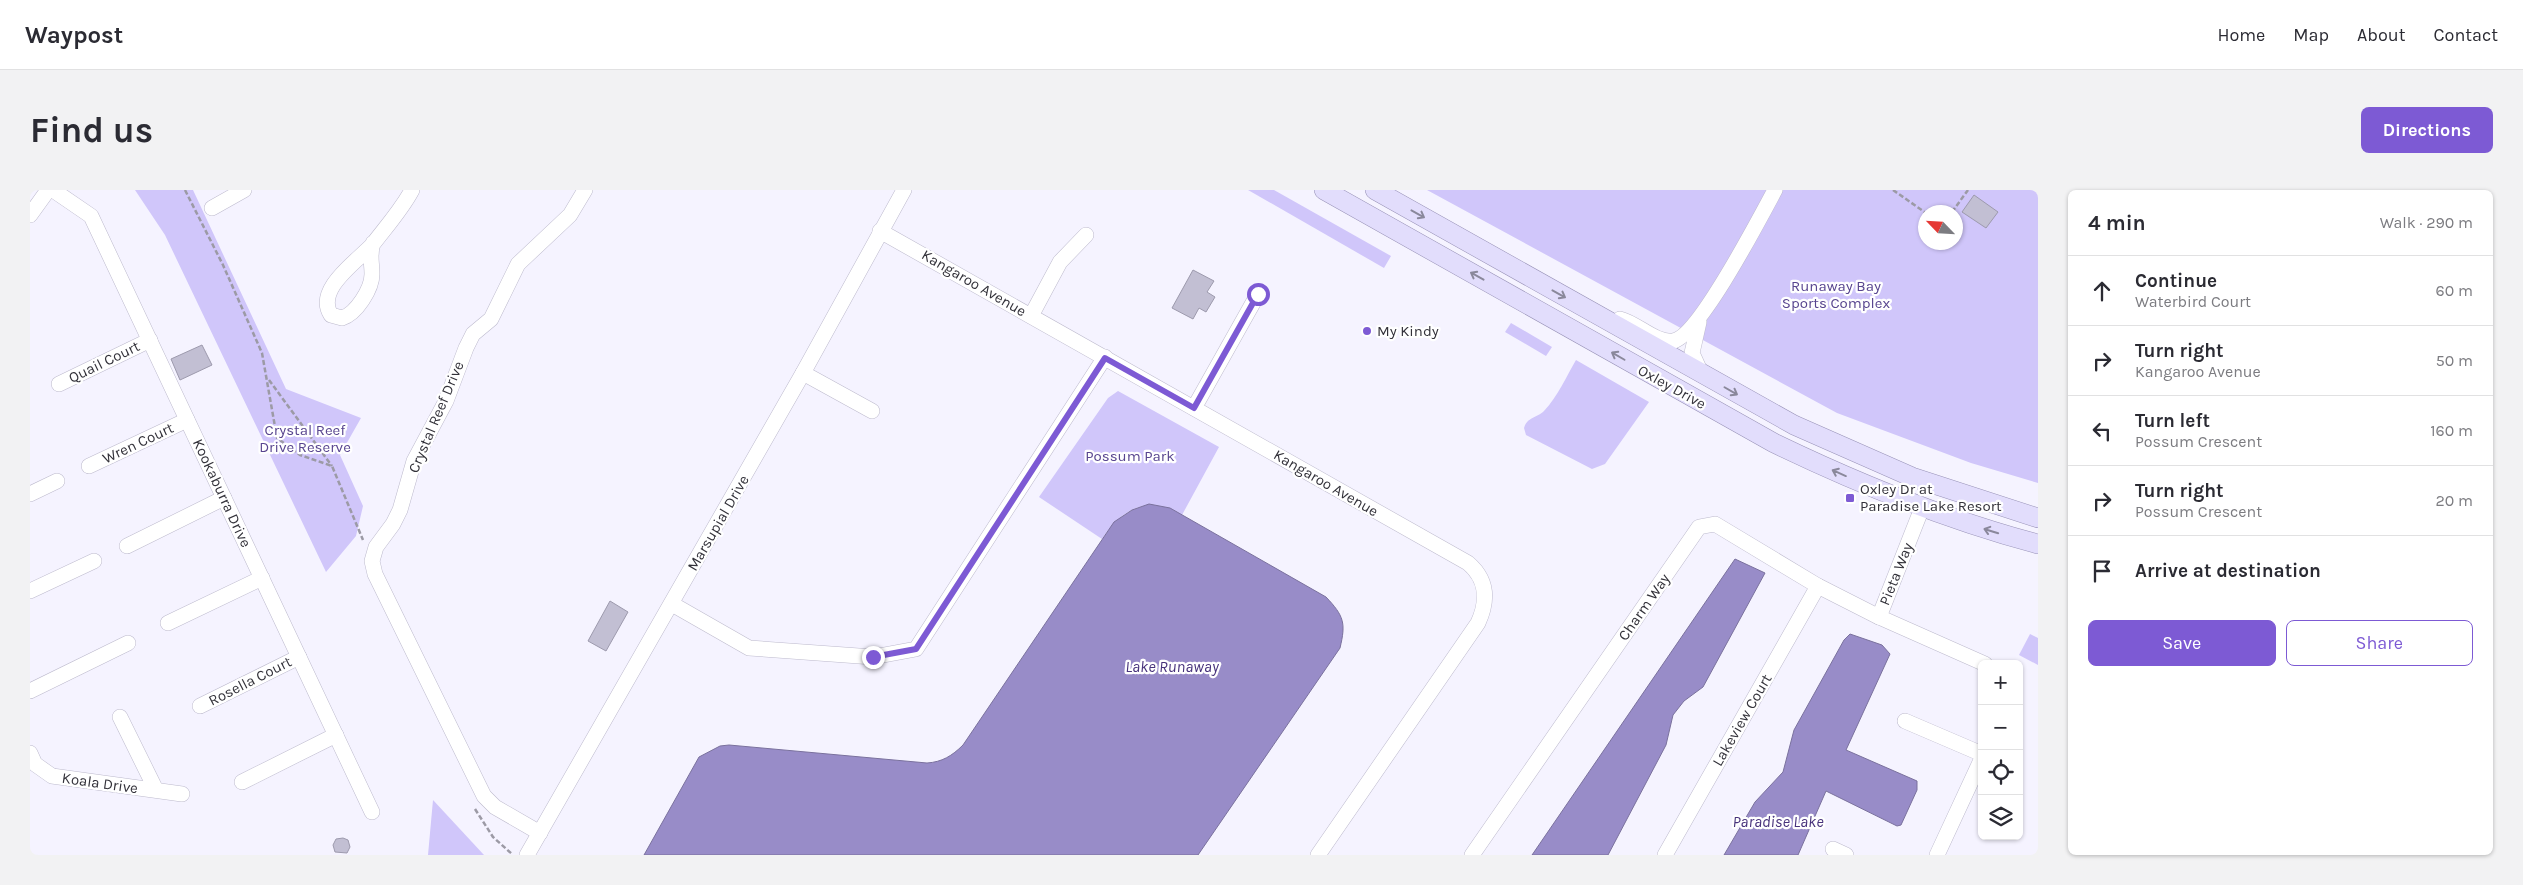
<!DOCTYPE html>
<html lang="en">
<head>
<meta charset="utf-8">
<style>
  body { margin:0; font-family:Karla,sans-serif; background:#f2f2f3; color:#2b2b33 }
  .controls { position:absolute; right:15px; bottom:15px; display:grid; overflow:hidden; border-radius:8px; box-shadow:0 1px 4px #0004 }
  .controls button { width:45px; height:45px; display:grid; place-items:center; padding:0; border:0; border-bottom:1px solid #e1e1e2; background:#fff; color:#2b2b33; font:25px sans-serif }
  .compass { position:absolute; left:1888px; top:15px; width:45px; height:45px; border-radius:50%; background:#fff; box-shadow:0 1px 4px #0004; rotate:295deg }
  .stop { position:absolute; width:15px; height:15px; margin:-11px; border:4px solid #7d5ad4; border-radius:50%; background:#fff }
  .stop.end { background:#7d5ad4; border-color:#fff; box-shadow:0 1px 5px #0008 }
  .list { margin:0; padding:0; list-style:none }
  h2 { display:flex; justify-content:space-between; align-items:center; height:65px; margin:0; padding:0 20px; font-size:21px }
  h2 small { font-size:16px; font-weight:400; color:#7c7c81 }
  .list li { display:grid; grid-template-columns:32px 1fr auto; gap:15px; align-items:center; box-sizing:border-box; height:70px; padding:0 20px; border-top:1px solid #e1e1e2 }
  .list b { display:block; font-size:19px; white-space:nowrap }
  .list p { margin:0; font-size:16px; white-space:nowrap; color:#7c7c81 }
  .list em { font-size:16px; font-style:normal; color:#7c7c81 }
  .actions { display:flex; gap:10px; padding:15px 20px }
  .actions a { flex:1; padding:11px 0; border:1px solid #7d5ad4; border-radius:8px; text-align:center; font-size:18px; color:#7d5ad4 }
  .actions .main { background:#7d5ad4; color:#fff }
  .icon { flex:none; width:28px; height:28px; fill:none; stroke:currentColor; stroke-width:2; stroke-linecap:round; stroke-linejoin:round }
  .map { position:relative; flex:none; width:2008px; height:665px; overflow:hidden; border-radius:8px }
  header { display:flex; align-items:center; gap:30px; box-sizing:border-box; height:70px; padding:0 25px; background:#fff; border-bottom:1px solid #e1e1e2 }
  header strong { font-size:24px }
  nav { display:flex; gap:28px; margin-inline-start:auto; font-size:18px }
  .intro { display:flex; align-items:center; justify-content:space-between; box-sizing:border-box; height:120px; padding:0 30px }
  h1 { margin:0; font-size:35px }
  .button { padding:12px 22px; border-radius:8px; background:#7d5ad4; color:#fff; font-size:18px; font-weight:700 }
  main { display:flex; gap:30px; padding:0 30px }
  aside { flex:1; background:#fff; border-radius:8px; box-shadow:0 1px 4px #0004 }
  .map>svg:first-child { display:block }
</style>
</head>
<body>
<header>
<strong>Waypost</strong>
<nav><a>Home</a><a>Map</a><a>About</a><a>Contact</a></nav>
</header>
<div class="intro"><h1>Find us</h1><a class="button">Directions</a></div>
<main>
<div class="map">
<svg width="2008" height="665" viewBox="0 0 2008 665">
  <rect width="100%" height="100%" fill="#f5f3ff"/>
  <!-- green -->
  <g fill="#d0c6fa" fill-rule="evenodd">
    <path d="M105,0H163L256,199L331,228L310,265L333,316L326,346L296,382L135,45Z"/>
    <path d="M1218,0H1244L1361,66L1354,78Z"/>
    <path d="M1397,0H2008V293L1941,273L1807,223ZM1896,22H1926V52H1896Z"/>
    <path d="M1481,133L1522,157L1516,166L1475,142Z"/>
    <path d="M1546,170L1619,212L1575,274L1562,279L1496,245L1494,238C1497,227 1507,228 1514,221C1528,206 1536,187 1546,170Z"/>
    <path d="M1088,201L1189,257L1152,325C1117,305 1093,318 1072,349L1009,307L1078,208Z"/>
    <path d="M2000,444L2008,448V475L1989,465Z"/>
    <path d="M403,610L454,665H398Z"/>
  </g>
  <!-- water -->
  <g fill="#988cc8" stroke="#7a719d">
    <path d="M1119,314L1140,318L1296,407C1314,426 1316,433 1310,458L1168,665H614L669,567L690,556L699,555L897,573C912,572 922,566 933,555L1084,332L1102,320Z"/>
    <path d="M1705,369L1735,383L1673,497L1654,511L1643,525L1636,555L1578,665H1502Z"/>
    <path d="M1820,444L1852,455L1860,464L1816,560L1887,591V600L1871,635L1867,636L1796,601L1768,665H1694L1725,612L1753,582L1764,540L1814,450Z"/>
  </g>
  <!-- building -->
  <g fill="#c2bfd3" stroke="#9d9aad">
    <path d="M1944,5L1968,22L1956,38L1932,22Z"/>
    <path d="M1163,80L1184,91L1177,102L1185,107L1176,122L1169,118L1163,129L1142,118Z"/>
    <path d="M172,155L182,175L150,190L141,169Z"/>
    <path d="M580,411L598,422L576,461L558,451Z"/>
    <path d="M313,648L318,650L320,657L317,663L305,662L303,655L306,649Z"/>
  </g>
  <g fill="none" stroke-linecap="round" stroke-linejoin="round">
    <defs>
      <g id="minor">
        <path d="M23,0L61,26L342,622"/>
        <path d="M182,18L214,0"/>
        <path d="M0,25L18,0"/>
        <path d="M850,41L1438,373C1458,390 1458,411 1448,433L1288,665"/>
        <path d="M343,53C339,65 342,72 342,84C342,99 326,124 312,128L301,125C284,99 329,70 343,54C356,37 372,19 382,0"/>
        <path d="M1001,126L1030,72L1056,45"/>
        <path d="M1590,129C1607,133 1625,153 1643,151C1668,147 1731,26 1745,0"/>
        <path d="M1669,132L1662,163L1672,185"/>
        <path d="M773,183L842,221"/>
        <path d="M29,194L120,150"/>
        <path d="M1164,218L1228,104"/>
        <path d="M59,276L157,230"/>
        <path d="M0,304L27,291"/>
        <path d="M1892,318L1849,427L1955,474"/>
        <path d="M97,356L194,308"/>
        <path d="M0,401L64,371"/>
        <path d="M642,414L719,458L843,467L886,459L1075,167"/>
        <path d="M138,433L232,388"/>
        <path d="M0,501L98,453"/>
        <path d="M170,516L269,467"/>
        <path d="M90,527L126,600"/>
        <path d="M1875,531L1952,564"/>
        <path d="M0,563L5,574L22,586L152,604"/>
        <path d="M212,592L306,545"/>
        <path d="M510,643L465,617L454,606L345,384L342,371L346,357L363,334L370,320L384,271L416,211L436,158L443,144L461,129L488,74L540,25L555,0"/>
        <path d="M1803,659L1816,665"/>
        <path d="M497,665L773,183L874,0"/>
        <path d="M1442,665L1669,337L1685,334L1788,396L1849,427"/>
        <path d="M1635,665L1788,396"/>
        <path d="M1907,665L1952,568"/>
      </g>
      <g id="major">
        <path d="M1294,0L1744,253C1829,294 1917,330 2008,354"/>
        <path d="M1345,0L1764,235L1882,287L2008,328"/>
      </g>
    </defs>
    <!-- minor casing -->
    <use href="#minor" stroke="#bdbacd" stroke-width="16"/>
    <!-- major casing -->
    <use href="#major" stroke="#9892b7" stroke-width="20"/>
    <!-- path -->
    <g stroke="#9c9aa5" stroke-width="2.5" stroke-dasharray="5 2.5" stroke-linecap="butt">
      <path d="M155,0L193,75L232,163L247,248L270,265L302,276L333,350"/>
      <path d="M1863,0L1896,23"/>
      <path d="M1922,22L1938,0"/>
      <path d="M239,190L302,276"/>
      <path d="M445,619L463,647L482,664"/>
    </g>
    <!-- minor -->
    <use href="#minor" stroke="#fff" stroke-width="15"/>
    <!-- major -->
    <use href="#major" stroke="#e2ddfc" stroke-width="19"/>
  </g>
  <!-- one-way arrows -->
  <defs><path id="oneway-shaft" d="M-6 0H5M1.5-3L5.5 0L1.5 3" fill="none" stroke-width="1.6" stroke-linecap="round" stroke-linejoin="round" transform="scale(1.25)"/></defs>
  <g stroke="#8a889b">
    <use href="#oneway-shaft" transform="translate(1388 24) rotate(29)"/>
    <use href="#oneway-shaft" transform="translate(1447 86) rotate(-151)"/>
    <use href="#oneway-shaft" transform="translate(1529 104) rotate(29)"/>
    <use href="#oneway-shaft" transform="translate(1588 166) rotate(-150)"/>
    <use href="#oneway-shaft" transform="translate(1701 201) rotate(30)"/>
    <use href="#oneway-shaft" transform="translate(1809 283) rotate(-156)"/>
    <use href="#oneway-shaft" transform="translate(1961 341) rotate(-163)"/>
  </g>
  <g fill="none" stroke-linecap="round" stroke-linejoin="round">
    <!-- route -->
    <path stroke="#7d5ad4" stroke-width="6" d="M843,467L886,459L1075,168L1164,218L1228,104"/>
  </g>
  <!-- markers -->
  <g fill="#7d5ad4" stroke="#fff" stroke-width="2">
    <circle cx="1337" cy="141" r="5"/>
    <rect x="1815" y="303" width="10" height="10" rx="2.5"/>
  </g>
  <g text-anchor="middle" stroke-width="4.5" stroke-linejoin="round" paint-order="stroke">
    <!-- street labels -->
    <g font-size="15" fill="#33323a" stroke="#fff">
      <text transform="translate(944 93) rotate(30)" y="5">Kangaroo Avenue</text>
      <text transform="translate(74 172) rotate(-26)" y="5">Quail Court</text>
      <text transform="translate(1642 197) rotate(29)" y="5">Oxley Drive</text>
      <text transform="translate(406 227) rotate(-67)" y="5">Crystal Reef Drive</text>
      <text transform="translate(108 253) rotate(-25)" y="5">Wren Court</text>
      <text transform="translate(1296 293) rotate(30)" y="5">Kangaroo Avenue</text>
      <text transform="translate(192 303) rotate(65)" y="5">Kookaburra Drive</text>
      <text transform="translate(688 333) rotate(-60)" y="5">Marsupial Drive</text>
      <text transform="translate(1866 384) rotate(-68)" y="5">Pieta Way</text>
      <text transform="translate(1614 417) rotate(-55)" y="5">Charm Way</text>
      <text transform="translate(220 491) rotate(-27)" y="5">Rosella Court</text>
      <text transform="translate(1712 530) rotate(-60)" y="5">Lakeview Court</text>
      <text transform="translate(70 593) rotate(8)" y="5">Koala Drive</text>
    </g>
    <!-- park labels -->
    <g font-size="15" fill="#58458f" stroke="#fff">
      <text x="1806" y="101">Runaway Bay<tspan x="1806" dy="17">Sports Complex</tspan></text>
      <text x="275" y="245">Crystal Reef<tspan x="275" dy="17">Drive Reserve</tspan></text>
      <text x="1100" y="271">Possum Park</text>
    </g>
    <!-- poi labels -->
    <g font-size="15" fill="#33323a" stroke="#fff" text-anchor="start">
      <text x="1347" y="146">My Kindy</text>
      <text x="1830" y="304">Oxley Dr at<tspan x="1830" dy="17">Paradise Lake Resort</tspan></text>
    </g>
    <!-- water labels -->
    <g font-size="16" font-style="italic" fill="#47327b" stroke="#fff">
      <text x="1142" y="482">Lake Runaway</text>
      <text x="1748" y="637">Paradise Lake</text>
    </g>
  </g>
</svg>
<div class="controls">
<button>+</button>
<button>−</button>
<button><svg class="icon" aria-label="locate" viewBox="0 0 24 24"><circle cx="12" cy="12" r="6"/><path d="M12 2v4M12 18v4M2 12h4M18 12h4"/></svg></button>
<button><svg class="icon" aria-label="layers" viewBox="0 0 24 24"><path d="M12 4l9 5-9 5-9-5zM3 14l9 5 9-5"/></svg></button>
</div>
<svg class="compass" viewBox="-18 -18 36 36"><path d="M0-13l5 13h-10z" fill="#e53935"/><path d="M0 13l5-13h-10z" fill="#7c7c81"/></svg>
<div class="stop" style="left:1228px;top:104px"></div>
<div class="stop end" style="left:843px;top:467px"></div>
</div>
<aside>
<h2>4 min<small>Walk · 290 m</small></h2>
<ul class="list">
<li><svg class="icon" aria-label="ahead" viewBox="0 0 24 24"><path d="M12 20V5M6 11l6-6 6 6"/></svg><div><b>Continue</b><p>Waterbird Court</p></div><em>60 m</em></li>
<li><svg class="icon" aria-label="right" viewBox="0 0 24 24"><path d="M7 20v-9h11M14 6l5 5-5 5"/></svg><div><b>Turn right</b><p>Kangaroo Avenue</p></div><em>50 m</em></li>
<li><svg class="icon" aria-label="left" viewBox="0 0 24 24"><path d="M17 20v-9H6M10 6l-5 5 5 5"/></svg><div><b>Turn left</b><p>Possum Crescent</p></div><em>160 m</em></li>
<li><svg class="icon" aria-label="right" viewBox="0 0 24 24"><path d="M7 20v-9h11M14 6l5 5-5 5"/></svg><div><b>Turn right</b><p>Possum Crescent</p></div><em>20 m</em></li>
<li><svg class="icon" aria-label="arrive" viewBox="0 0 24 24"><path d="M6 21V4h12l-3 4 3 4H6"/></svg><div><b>Arrive at destination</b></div></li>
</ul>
<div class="actions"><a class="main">Save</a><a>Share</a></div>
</aside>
</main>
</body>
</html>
